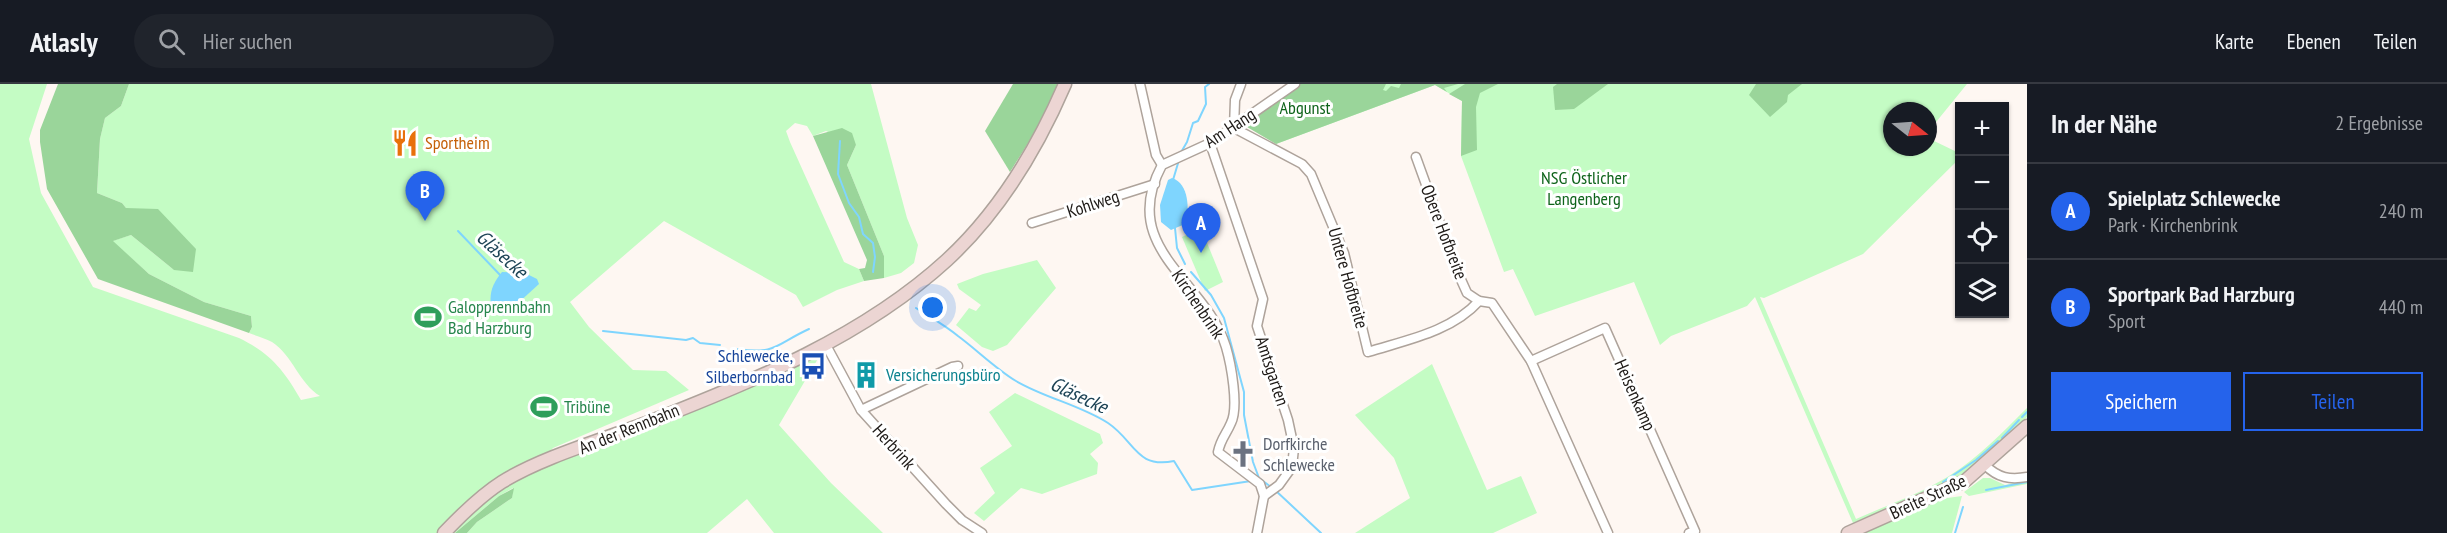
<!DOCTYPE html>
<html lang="de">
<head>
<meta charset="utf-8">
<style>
  body { margin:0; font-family:"PT Sans Narrow",sans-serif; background:#20242c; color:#f1f3f6 }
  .controls { position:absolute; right:18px; top:18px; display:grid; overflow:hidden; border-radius:0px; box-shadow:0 2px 4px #0004 }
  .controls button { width:54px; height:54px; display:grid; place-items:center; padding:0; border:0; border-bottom:2px solid #363941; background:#171b24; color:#f1f3f6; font:30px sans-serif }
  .compass { position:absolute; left:1883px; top:18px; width:54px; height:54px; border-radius:50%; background:#171b24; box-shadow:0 2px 4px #0004; rotate:107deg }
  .you { position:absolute; left:933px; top:224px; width:21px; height:21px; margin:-15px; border:4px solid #fff; border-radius:50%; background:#1a73e8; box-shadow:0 0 0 9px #1a73e833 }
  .badge { display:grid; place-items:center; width:39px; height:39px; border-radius:50%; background:#2563eb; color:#fff; font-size:20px; font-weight:700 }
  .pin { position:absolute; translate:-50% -50px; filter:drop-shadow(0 2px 3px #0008) }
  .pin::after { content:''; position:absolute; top:32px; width:21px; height:18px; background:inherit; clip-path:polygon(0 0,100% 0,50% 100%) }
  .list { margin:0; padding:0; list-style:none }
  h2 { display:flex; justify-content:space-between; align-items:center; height:78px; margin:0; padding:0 24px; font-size:26px }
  h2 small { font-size:20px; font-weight:400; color:#9ea1a6 }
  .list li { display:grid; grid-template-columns:39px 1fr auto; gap:18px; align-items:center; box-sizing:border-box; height:96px; padding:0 24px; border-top:2px solid #363941 }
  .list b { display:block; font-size:22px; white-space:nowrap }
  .list p { margin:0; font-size:20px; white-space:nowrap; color:#9ea1a6 }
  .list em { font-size:20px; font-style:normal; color:#9ea1a6 }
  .actions { display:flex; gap:12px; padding:18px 24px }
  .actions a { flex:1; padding:14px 0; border:2px solid #2563eb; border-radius:0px; text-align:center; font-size:21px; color:#2563eb }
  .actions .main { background:#2563eb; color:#fff }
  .icon { flex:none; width:33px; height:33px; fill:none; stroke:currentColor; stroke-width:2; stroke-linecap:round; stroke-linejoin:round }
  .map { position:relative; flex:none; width:2027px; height:449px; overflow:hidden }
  header { display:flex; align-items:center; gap:36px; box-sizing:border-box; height:84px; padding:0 30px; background:#171b24; border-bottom:2px solid #363941 }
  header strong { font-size:28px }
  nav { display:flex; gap:33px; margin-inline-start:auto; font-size:21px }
  .search { width:420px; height:54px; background:#20242c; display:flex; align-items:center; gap:15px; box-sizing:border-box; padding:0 21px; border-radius:33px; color:#9ea1a6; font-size:22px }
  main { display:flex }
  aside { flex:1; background:#171b24 }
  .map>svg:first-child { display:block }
</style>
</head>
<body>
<header>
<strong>Atlasly</strong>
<div class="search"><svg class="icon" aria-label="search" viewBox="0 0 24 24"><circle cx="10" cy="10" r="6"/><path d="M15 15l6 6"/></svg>Hier suchen</div>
<nav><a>Karte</a><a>Ebenen</a><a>Teilen</a></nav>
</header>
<main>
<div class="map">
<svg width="2027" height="449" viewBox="0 0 2027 449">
  <rect width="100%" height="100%" fill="#fef7f2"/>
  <!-- green -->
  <g fill="#c4fcc4" fill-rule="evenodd">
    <path d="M0,0H47L29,55L41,109L93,203L239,254C270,269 284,286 301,316L320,312C299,299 293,272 272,258C265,254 256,252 249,249L252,243L251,232L204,218L149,190L112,157L131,151L174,186L122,119L97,109L100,55L105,34L121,22L129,0H871L907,134L918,161L914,179L901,189L884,194V172L847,81L856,61L826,47L813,52L807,42L795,39L786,47L790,58L844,178L859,185L864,197L837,206L803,223L796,211L664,137L570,218L589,243L633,286L666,287L689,306L553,364L540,379L826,261L779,341L831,399L883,449H774L747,415L707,449H467L477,438L512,414L513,404L499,412L455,449H0Z"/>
    <path d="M1298,0H1967L1932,43L1929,52L1930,55L1959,69V75L1863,170L1764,214L1760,213L1856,435C1887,421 1920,410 1949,392C1979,373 2002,349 2027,324V333C2004,357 1978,383 1948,398C1917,414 1884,426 1853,439L1755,213L1747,222L1671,252L1660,261L1634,198L1535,232L1513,185L1504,188L1461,72L1462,17L1435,1L1276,60ZM1892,27H1928V63H1892Z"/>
    <path d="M1201,144L1223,198L1205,207L1182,153Z"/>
    <path d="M1037,176L1056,204L1007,261L993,267L982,263L956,241L969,224L976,227L981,221L959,205L957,200L983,190Z"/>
    <path d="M1432,280L1487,406L1521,392L1537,429L1493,449H1355L1410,414L1394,374L1355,331Z"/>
    <path d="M1015,309L1100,350L1103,359L1090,370L1098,379L1097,390L1042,410L1021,404L984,437L974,429L995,409L980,384L1012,362L989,328Z"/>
    <path d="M1983,394H1990L2005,401L2027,396V400L1969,412L1964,408Z"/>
    <path d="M1962,412L1952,449H1863L1940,415Z"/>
  </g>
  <!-- forest -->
  <g fill="#9ad59a">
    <path d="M58,0H129L121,22L105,34L100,55L97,109L122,119L126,124L158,125L196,165L193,188L174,186L131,151L113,157L149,190L204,218L251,232L252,243L249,249L98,195L47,105L40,58V46Z"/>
    <path d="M1013,0H1058L1045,32L1010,88L985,47Z"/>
    <path d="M1298,0H1386L1383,6L1386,7L1391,2L1399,4L1401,0H1458L1444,4L1447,8L1435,1L1276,60L1242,40Z"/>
    <path d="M1465,0H1498L1480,9L1476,23L1477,66L1461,72L1462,17L1449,10Z"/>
    <path d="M1557,0H1608L1574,25L1555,26L1553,3Z"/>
    <path d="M1756,0H1802L1788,11L1787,18L1770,33L1749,11Z"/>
    <path d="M842,44L852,49L856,61L847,81L884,172V194L864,197L859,185L865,184L867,176L813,52Z"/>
    <path d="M514,404L512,414L477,438L467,449H455L499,412Z"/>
  </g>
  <!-- water -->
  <g fill="#7fd5fe">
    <path d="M1172,94C1189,99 1190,127 1185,140L1171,146L1161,138L1160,121L1168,96Z"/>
    <path d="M502,188L525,189L537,195L539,200L504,232L494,230C487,214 491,201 502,188Z"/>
  </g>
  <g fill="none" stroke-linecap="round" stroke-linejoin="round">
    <!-- stream -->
    <g stroke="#7fd5fe" stroke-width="2">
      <path d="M840,57L838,90L849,119L859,133L863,150L873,159L875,173L873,188"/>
      <path d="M1180,70L1187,58L1193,39L1198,37L1206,20L1205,3L1209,0"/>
      <path d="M1173,96L1179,76"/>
      <path d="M1175,144L1177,164L1185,180"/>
      <path d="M458,147L502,193"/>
      <path d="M1191,188L1211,211L1224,234L1244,308V331L1253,378L1259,394L1271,403"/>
      <path d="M916,224C930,233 945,241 958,252C977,266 996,285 1016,297C1045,314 1080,321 1108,339C1135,357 1136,385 1174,377L1192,406L1251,397"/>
      <path d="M603,247L686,256L693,254L700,259L720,261"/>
      <path d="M738,265C776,271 776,260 809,245"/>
      <path d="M2022,333L2027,328"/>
      <path d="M2002,354L2019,336"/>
      <path d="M1943,398L1976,376L1998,357"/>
      <path d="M1275,406L1321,449"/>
      <path d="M1986,406L2027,398"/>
      <path d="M1955,449L1963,423"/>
    </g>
    <defs>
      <g id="street">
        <path d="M1140,0L1156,71L1162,81"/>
        <path d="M1241,0L1235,16L1234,44L1302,80L1311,90L1344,169L1368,268C1406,256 1451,248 1479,217"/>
        <path d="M1210,59L1263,215L1257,242L1288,336L1294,364L1292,383L1279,401L1264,412"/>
        <path d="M1416,73L1458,189L1467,209L1479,217L1492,219L1531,277L1608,449"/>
        <path d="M1032,139L1155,100"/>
        <path d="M826,261L861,326L946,420L962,436L982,449"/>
        <path d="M1531,277L1605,244L1695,447L1689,449"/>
        <path d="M861,326L952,283L958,282"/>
        <path d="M1985,381C1998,394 2010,396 2027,393"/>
        <path d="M1257,449L1264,412L1260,400L1218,368C1221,354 1226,351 1231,339C1239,323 1231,280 1226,263C1206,196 1117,165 1162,81L1210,59L1295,0"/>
      </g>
      <g id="secondary">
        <path d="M444,449C462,430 480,412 502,398C542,373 605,355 649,338C754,297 863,253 947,176C999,128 1037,65 1065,0"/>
        <path d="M1848,449L1965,397L2027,342"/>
      </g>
    </defs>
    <!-- street casing -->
    <use href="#street" stroke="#aea39b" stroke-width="11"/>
    <!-- secondary casing -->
    <use href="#secondary" stroke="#aea39b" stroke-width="15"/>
    <!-- street -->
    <use href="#street" stroke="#fff" stroke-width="8"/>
    <!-- secondary -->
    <use href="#secondary" stroke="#ecd5d3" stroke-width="12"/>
  </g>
  <!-- icons -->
  <defs>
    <symbol id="restaurant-bare" viewBox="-9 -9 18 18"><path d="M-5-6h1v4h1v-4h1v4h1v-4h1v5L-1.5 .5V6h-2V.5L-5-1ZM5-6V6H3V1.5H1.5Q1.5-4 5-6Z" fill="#e8710a" stroke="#fff" stroke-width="2.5" paint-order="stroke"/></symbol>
    <symbol id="stadium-bare" viewBox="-9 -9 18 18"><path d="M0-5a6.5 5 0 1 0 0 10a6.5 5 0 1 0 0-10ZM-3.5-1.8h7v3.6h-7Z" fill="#2e9e5b" stroke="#fff" stroke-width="2.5" paint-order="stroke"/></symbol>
    <symbol id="bus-bare" viewBox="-9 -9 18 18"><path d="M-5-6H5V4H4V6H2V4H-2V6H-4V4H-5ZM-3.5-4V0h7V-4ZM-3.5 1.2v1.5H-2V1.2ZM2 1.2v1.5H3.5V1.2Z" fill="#1a4fb4" stroke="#fff" stroke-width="2.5" paint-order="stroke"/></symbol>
    <symbol id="building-bare" viewBox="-9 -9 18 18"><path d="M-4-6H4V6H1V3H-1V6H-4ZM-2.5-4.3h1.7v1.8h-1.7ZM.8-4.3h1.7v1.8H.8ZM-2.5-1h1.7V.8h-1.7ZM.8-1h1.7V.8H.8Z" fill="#0f9aa8" stroke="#fff" stroke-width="2.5" paint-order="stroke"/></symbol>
    <symbol id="church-bare" viewBox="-9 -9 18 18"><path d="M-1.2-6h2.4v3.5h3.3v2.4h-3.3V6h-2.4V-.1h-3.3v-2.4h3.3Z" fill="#6b7280" stroke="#fff" stroke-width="2.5" paint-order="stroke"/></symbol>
  </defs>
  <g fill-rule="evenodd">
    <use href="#restaurant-bare" x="386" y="40" width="38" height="38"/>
    <use href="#stadium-bare" x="409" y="214" width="38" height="38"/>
    <use href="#bus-bare" x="794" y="263" width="38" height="38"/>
    <use href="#building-bare" x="847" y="272" width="38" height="38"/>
    <use href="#stadium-bare" x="525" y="304" width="38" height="38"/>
    <use href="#church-bare" x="1224" y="351" width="38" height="38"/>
  </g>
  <g text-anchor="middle" stroke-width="6" stroke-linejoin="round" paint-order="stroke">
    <!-- park labels -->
    <g font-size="18" fill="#0e631a" stroke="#fff">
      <text x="1305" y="30">Abgunst</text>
      <text x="1584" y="100">NSG Östlicher<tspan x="1584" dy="21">Langenberg</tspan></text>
    </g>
    <!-- street labels -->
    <g font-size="18" fill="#1e1a17" stroke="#fff">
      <text transform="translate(1230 44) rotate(-33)" y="6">Am Hang</text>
      <text transform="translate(1093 120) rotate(-18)" y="6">Kohlweg</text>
      <text transform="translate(1444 148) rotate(69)" y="6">Obere Hofbreite</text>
      <text transform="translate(1348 194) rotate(74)" y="6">Untere Hofbreite</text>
      <text transform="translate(1198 220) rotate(56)" y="6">Kirchenbrink</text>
      <text transform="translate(1272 287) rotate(72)" y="6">Amtsgarten</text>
      <text transform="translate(1635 311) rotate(66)" y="6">Heisenkamp</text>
      <text transform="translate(629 345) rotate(-22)" y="6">An der Rennbahn</text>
      <text transform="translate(894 363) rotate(48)" y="6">Herbrink</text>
      <text transform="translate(1928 413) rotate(-25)" y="6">Breite Straße</text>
    </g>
    <!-- food labels -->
    <g font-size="18" fill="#c56008" stroke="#fff" text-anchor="start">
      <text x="425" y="65">Sportheim</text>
    </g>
    <!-- leisure labels -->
    <g font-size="18" fill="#27864d" stroke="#fff" text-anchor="start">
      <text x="448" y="229">Galopprennbahn<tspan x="448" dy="21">Bad Harzburg</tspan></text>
      <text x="564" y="329">Tribüne</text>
    </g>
    <!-- transit labels -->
    <g font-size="18" fill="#164399" stroke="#fff" text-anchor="end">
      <text x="793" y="278">Schlewecke,<tspan x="793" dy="21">Silberbornbad</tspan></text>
    </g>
    <!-- culture labels -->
    <g font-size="18" fill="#0d838f" stroke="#fff" text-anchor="start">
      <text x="886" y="297">Versicherungsbüro</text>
    </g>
    <!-- worship labels -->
    <g font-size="18" fill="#5b616d" stroke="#fff" text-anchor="start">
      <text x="1263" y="366">Dorfkirche<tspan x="1263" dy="21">Schlewecke</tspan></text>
    </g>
    <!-- water labels -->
    <g font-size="20" font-style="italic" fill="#1e4456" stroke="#fff">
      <text transform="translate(502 170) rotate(42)" y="7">Gläsecke</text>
      <text transform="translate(1079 311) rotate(25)" y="7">Gläsecke</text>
    </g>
  </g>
</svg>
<div class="controls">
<button>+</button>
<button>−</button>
<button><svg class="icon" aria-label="locate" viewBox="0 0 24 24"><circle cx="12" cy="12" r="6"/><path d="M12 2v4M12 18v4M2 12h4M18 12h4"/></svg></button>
<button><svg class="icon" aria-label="layers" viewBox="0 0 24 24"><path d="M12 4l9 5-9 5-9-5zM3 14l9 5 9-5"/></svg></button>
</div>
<svg class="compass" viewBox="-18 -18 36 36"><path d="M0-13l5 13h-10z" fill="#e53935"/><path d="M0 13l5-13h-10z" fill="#9ea1a6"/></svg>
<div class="you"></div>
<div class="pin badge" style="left:1201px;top:169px">A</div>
<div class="pin badge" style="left:425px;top:137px">B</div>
</div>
<aside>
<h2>In der Nähe<small>2 Ergebnisse</small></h2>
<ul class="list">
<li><span class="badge">A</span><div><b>Spielplatz Schlewecke</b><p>Park · Kirchenbrink</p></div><em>240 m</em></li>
<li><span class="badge">B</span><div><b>Sportpark Bad Harzburg</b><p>Sport</p></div><em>440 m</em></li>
</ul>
<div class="actions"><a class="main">Speichern</a><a>Teilen</a></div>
</aside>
</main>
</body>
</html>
